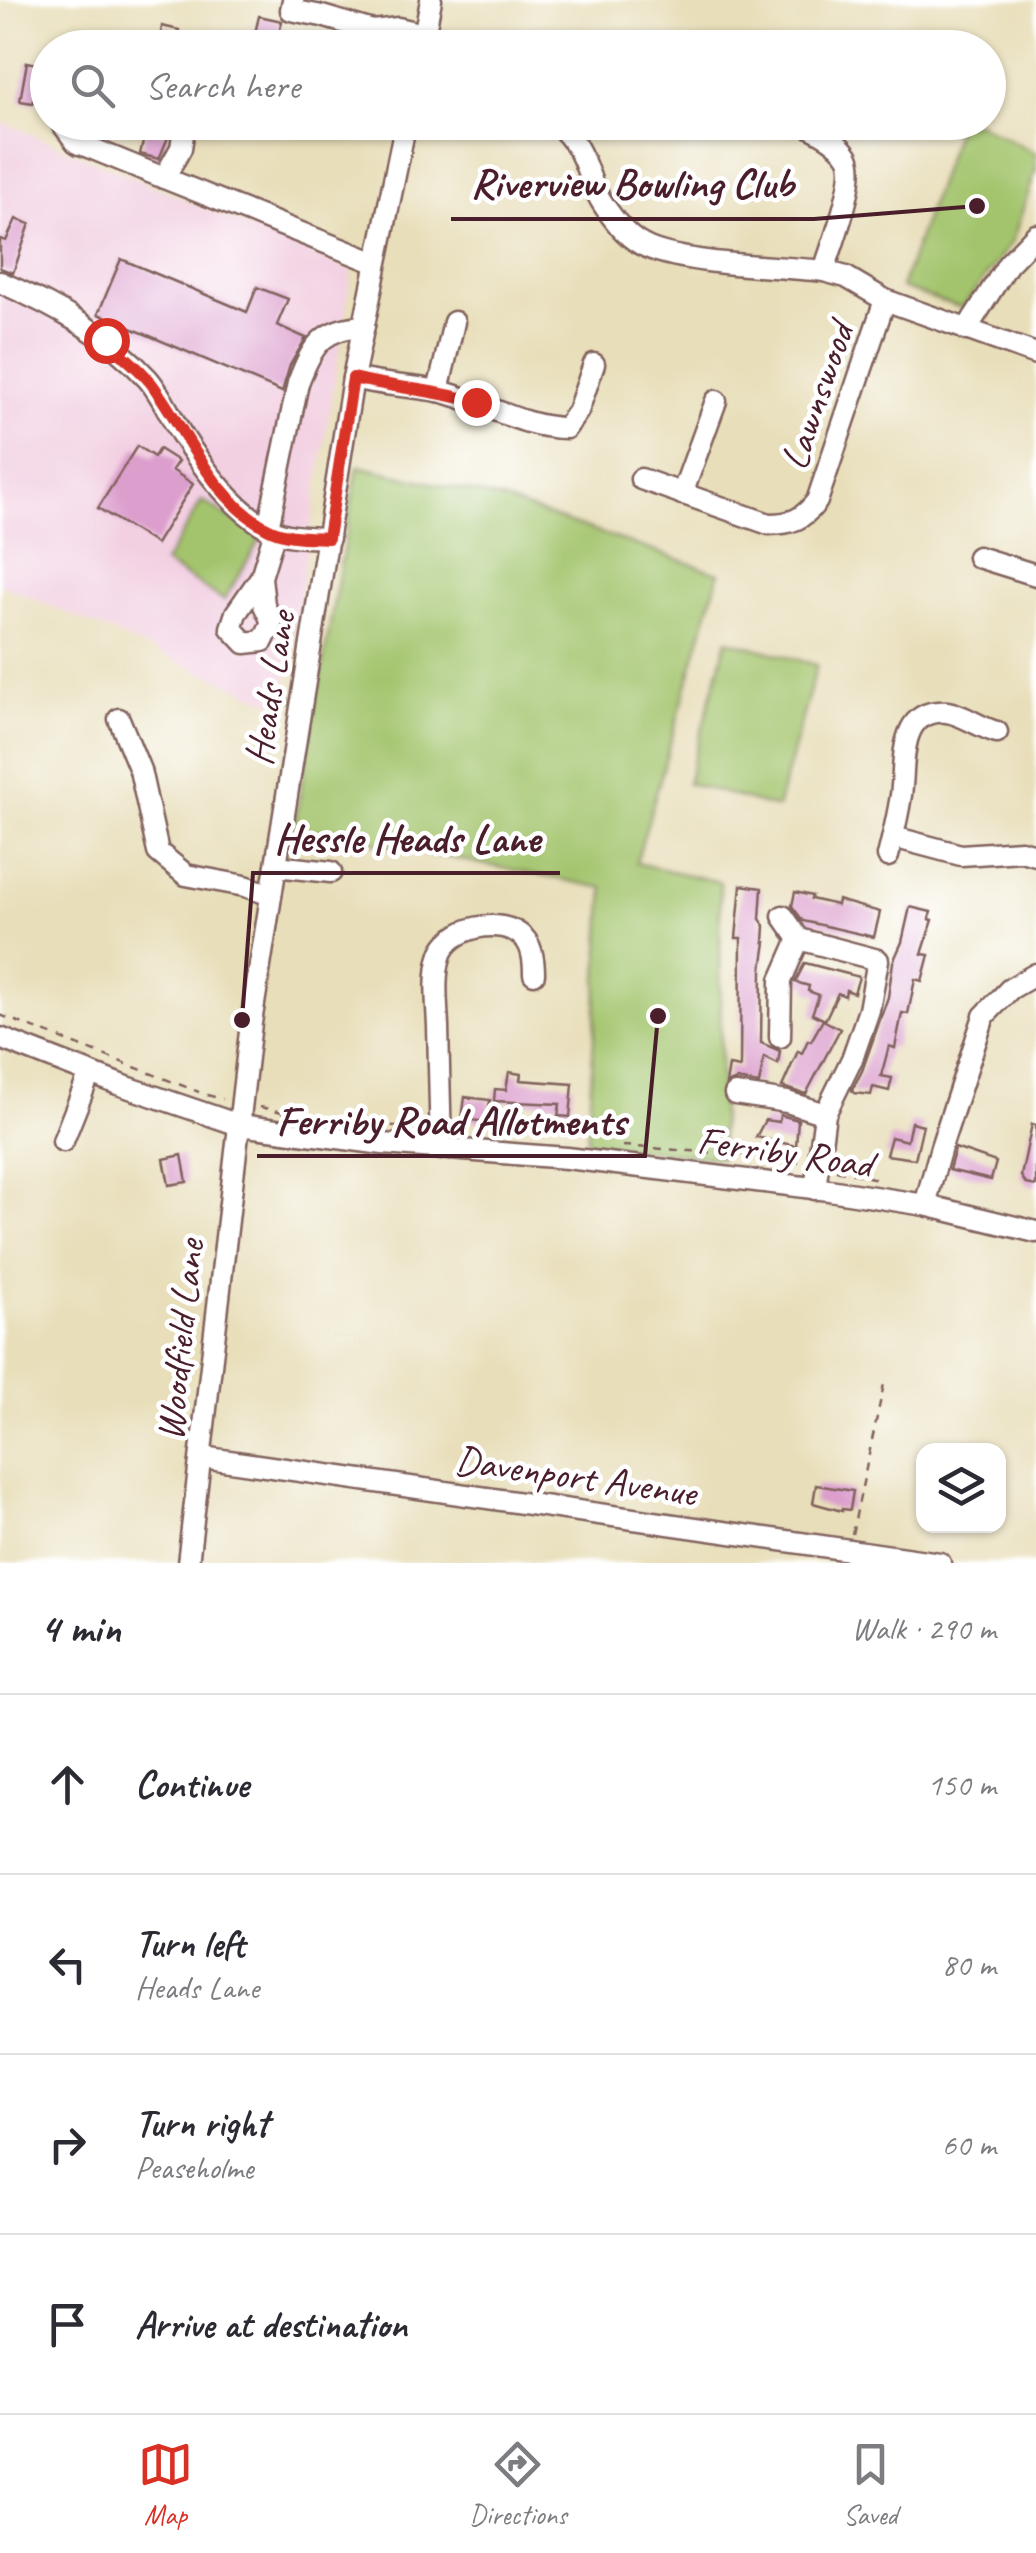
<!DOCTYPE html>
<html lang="en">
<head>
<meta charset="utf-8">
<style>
  body { margin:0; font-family:Caveat,sans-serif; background:#f7f7f7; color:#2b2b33 }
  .controls { position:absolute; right:30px; bottom:30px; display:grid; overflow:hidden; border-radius:20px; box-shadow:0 2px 8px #0004 }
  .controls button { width:90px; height:90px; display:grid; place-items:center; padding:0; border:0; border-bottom:2px solid #e1e1e2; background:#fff; color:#2b2b33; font:50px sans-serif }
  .stop { position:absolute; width:30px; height:30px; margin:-22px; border:8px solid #d93025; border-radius:50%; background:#fff }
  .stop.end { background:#d93025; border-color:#fff; box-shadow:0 2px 10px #0008 }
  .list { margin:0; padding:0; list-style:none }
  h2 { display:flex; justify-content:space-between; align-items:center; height:130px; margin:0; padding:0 40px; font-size:42px }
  h2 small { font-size:32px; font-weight:400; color:#7c7c81 }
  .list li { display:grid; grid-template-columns:65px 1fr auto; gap:30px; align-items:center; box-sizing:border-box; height:180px; padding:0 40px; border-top:2px solid #e1e1e2 }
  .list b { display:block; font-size:38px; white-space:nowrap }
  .list p { margin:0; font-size:32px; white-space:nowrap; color:#7c7c81 }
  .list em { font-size:32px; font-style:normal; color:#7c7c81 }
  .icon { flex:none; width:55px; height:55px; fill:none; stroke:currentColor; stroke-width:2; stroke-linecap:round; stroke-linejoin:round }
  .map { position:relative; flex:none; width:1036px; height:1563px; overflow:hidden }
  .search { position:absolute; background:#fff; box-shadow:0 2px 8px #0004; left:30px; right:30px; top:30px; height:110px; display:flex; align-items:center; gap:25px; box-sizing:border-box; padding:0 35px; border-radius:55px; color:#7c7c81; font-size:38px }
  .sheet { height:850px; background:#fff }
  nav { display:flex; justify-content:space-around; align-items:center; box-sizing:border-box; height:140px; border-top:2px solid #e1e1e2; background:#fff; font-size:28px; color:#7c7c81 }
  nav a { display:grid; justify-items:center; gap:5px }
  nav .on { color:#d93025 }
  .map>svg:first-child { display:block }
</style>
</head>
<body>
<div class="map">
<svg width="1036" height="1563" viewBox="0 0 1036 1563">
  <rect width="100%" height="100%" fill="#fff"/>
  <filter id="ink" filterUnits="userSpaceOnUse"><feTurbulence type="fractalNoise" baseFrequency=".01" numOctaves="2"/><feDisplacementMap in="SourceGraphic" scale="20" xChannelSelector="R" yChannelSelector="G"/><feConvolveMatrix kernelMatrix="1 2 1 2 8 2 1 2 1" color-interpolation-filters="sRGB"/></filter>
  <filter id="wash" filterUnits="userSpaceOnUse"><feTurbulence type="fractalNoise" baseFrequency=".0048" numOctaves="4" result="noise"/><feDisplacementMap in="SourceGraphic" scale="40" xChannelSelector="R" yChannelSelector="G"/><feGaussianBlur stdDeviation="2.25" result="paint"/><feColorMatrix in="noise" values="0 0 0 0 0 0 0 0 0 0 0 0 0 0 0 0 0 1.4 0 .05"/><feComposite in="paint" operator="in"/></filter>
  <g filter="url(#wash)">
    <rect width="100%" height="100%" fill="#e8deb9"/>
    <!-- built -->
    <path fill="#f2cfe1" d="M0,121L352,271L282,707L0,584Z"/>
    <!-- green -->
    <g fill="#a3c46c" stroke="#76724c" stroke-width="2.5">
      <path d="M959,123H977L1036,153V170L1012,242L962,308L901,288Z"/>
      <path d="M358,466L493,497L719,573L636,863L720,882L721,1158L587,1143L604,888L294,827Z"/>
      <path d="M202,501L262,537L224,600L164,563Z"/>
      <path d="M727,640L817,665L777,808L687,783Z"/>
    </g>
    <g id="blocks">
      <!-- building -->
      <g fill="#dc9ecd">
        <path d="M259,16L282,21L276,47L253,42Z"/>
        <path d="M162,26L179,30L178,37L204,43V48H159Z"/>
        <path d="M27,62L48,66L45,100L34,98L33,103L20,101Z"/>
        <path d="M146,130L169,135L159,159L140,154Z"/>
        <path d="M16,219L30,224L13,273L0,268V239L6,241Z"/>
        <path d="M121,259L247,312L257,287L288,299L277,325L306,338L290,365L282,392L98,314Z"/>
        <path d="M137,446L154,457L159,449L178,461L172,470L193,484L156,544L98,508Z"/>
        <path d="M741,885L762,888L760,919L765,926L764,942H766L762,969L761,1043L780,1051L778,1064L764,1057L759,1084L737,1080L726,1084L729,1066L740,1068L741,938H736Z"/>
        <path d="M795,892L812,896L811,899L837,905L838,900L880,912L874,937L803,921L792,906Z"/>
        <path d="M910,907L931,912L929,919L933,920L922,954L929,955L922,981L915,979L908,1014L902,1013L895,1048L889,1046L881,1076L892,1078L889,1091L873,1087L871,1095L854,1093L852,1090L862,1071L888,997L893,962L902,942Z"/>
        <path d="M805,963L859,977L854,993L846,990L845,996L838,993L825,1020L812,1014L819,995L808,991L809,986L795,982Z"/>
        <path d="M823,1020L840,1029L806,1094L782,1087L798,1051L802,1053L808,1040L811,1041Z"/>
        <path d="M509,1072L521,1074L520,1080L573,1084L570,1117L558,1116L560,1104L494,1101L495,1089L506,1090Z"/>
        <path d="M465,1097L490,1100L487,1122L462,1119Z"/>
        <path d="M780,1115L798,1120L796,1146L756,1137L765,1120L779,1122Z"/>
        <path d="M911,1122L923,1125L915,1159L886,1155L891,1137L907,1141Z"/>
        <path d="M1032,1124L1036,1125V1186L1026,1184L1021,1176Z"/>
        <path d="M955,1148L996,1162L991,1180L949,1170Z"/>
        <path d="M182,1155L187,1182L169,1185L164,1159Z"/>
        <path d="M816,1485L853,1491L850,1510L842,1509V1511L813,1503Z"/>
      </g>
    </g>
  </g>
  <g filter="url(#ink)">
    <use href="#blocks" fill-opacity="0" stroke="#81625d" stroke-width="2.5"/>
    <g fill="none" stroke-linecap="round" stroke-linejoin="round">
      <defs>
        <g id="minor">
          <path d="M293,0L291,10L322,16L373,31L398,28L424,34"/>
          <path d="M422,47L431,0"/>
          <path d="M61,122L76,142L164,178"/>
          <path d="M185,122L181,148L164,178L376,263"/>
          <path d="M555,122C591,153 583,176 605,207C617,224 629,240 649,248C691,265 776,266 824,271L846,277L885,300L1036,354"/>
          <path d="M801,122C817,131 836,139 847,155C861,174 831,246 824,271"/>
          <path d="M79,144L97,122"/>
          <path d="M0,282C55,306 107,334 148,379C161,394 170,415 180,432C201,465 233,510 268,528C286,538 309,537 329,538"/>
          <path d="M966,330L1008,264L1036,235"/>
          <path d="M353,378C381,385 410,386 438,391C481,400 522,428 566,428L578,411L594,364"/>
          <path d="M438,391L454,322"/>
          <path d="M641,479L769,524C792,524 803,519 817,501L885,300"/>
          <path d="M682,494L716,401"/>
          <path d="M268,528L298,383C312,346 322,328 364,326"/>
          <path d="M978,557L1036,575"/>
          <path d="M261,577L264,605L272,622L263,641L245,643L231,628L236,613L261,577L275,531"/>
          <path d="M119,719L140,770L158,852L186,875L245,886L271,895"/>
          <path d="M893,837L961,855L1021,851L1036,855"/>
          <path d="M888,856C893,836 898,815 901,795C906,765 896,708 947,712C963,714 980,728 997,732"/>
          <path d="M276,866L331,872"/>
          <path d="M783,916L799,939"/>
          <path d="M780,1037L781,980L799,939L878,960L869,1010L852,1059L825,1114L815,1189"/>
          <path d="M0,1038L118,1084L239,1125L383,1144L567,1158L829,1190L925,1205L1036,1232"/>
          <path d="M735,1094L787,1102L825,1114"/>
          <path d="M63,1141L90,1073"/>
          <path d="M441,1149C440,1108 439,1067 438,1026C437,1004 434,977 440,957C448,927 502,915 524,938C533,947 534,963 534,974"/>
          <path d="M925,1205L941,1147L984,1016L1010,989L1036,974"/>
          <path d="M202,1457L940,1563"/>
          <path d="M188,1563L251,1023L353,378L406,122"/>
        </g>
      </defs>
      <!-- minor casing -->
      <use href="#minor" stroke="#81625d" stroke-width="25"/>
      <!-- path -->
      <g stroke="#81625d" stroke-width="2.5" stroke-dasharray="8 8" stroke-linecap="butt">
        <path d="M0,1015L199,1092"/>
        <path d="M207,1095L223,1099"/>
        <path d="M260,1107L287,1113"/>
        <path d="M344,1121L426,1129"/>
        <path d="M623,1146L772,1157L799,1162"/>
        <path d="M836,1170L882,1180"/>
        <path d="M852,1534L884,1384"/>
      </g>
      <!-- minor -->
      <use href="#minor" stroke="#fff" stroke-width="20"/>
    </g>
  </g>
  <g fill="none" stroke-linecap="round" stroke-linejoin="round" filter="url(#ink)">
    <!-- route -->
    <path stroke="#d93025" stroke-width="12" d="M106,340C120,354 139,367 151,383C188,432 210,497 267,528C285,538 309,537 328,538L353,378C394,388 435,390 476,402"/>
  </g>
  <g text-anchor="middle" stroke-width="9" stroke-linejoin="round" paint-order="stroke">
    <!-- street labels -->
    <g font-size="40" fill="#4a1f2b" stroke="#fff">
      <text transform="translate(816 396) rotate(-71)" y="14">Lawnswood</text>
      <text transform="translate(269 688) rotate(-81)" y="14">Heads Lane</text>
      <text transform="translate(785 1151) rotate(8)" y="14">Ferriby Road</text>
      <text transform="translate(179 1340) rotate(-84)" y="14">Woodfield Lane</text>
      <text transform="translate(576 1475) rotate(8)" y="14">Davenport Avenue</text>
    </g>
  </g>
  <!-- callouts -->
  <path fill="none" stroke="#4a1f2b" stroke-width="4" d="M977 206L814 219H451M242 1020L253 873H560M658 1016L645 1156H257"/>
  <g fill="#4a1f2b" stroke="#fff" stroke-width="4">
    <circle cx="977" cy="206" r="10"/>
    <circle cx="242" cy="1020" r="10"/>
    <circle cx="658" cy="1016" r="10"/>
  </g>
  <g font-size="42" text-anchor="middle" font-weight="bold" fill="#4a1f2b" stroke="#fff" stroke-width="9" stroke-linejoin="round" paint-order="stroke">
    <text x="632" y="197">Riverview Bowling Club</text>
    <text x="407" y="852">Hessle Heads Lane</text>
    <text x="451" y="1135">Ferriby Road Allotments</text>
  </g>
</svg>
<div class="controls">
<button><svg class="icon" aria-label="layers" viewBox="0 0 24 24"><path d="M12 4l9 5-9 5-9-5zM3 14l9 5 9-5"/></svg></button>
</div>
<div class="stop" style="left:106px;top:340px"></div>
<div class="stop end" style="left:476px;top:402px"></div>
<div class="search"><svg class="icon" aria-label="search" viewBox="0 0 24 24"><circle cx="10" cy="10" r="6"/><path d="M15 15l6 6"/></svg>Search here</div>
</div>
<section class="sheet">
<h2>4 min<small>Walk · 290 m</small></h2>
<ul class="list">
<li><svg class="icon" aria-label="ahead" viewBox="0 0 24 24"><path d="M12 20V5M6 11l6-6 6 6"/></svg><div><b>Continue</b></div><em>150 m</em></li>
<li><svg class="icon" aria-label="left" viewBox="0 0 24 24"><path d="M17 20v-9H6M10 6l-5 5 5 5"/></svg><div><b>Turn left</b><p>Heads Lane</p></div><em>80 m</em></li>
<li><svg class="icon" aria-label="right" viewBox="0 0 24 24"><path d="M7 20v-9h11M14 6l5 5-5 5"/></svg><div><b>Turn right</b><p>Peaseholme</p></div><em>60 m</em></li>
<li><svg class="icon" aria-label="arrive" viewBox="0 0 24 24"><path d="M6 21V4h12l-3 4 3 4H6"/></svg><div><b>Arrive at destination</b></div></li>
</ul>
</section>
<nav>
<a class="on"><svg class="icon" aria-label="map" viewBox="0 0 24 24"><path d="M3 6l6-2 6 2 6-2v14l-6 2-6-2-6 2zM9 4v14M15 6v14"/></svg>Map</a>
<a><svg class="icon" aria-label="directions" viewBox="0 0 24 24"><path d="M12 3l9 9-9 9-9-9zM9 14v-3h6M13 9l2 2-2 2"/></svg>Directions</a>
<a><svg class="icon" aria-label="saved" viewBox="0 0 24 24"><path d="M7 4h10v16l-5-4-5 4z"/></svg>Saved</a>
</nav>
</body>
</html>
